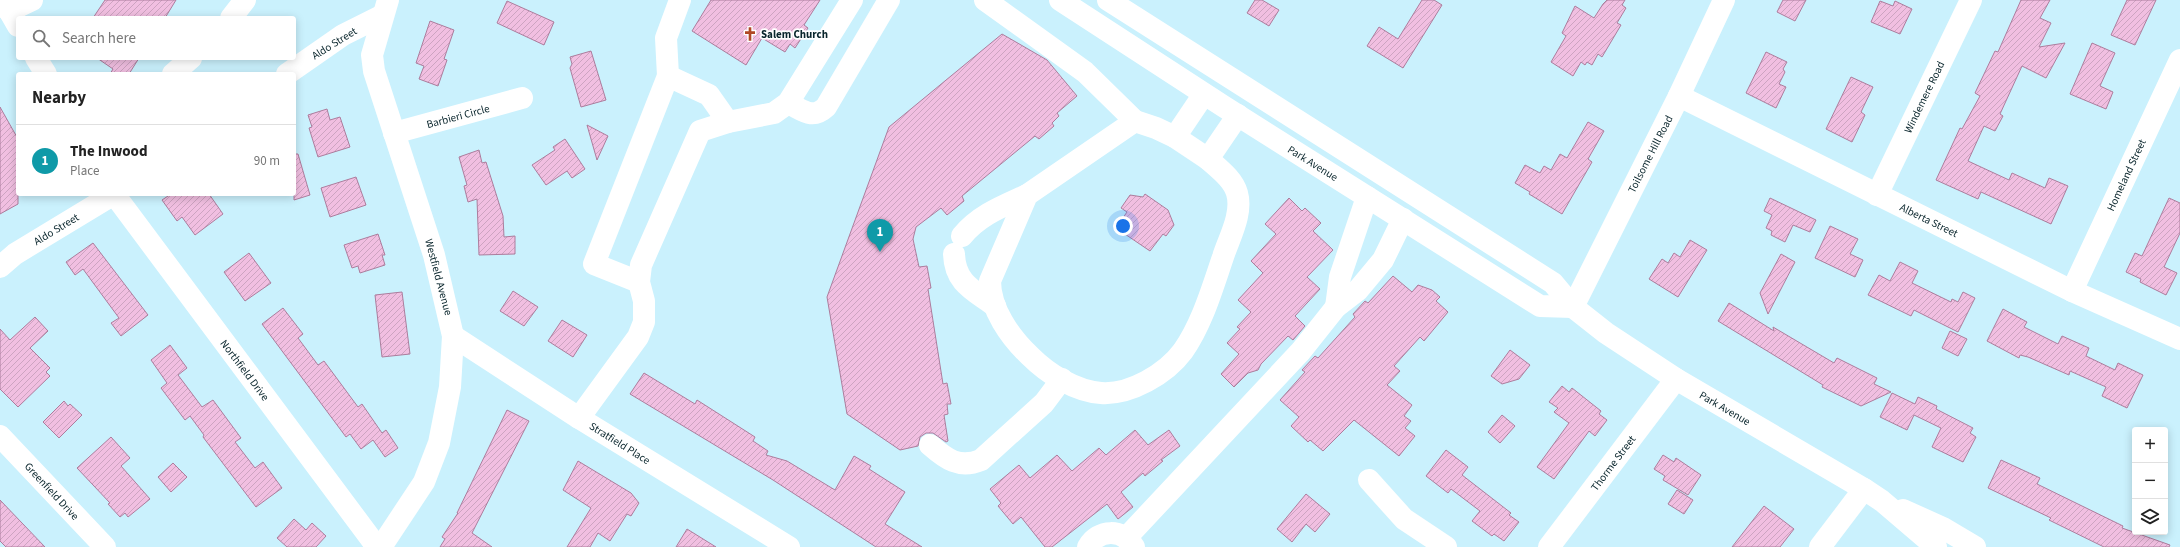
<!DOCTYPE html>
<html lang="en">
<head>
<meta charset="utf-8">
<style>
  body { margin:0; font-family:"Source Sans 3",sans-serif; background:#f6f6f6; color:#222 }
  .controls { position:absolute; right:12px; bottom:12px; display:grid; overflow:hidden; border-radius:4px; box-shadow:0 2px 10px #0003 }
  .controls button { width:36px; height:36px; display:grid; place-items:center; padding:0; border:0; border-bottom:1px solid #e0e0e0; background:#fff; color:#222; font:20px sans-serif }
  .you { position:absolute; left:1123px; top:226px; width:14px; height:14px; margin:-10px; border:3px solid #fff; border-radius:50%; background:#1a73e8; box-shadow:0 0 0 6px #1a73e833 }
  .badge { display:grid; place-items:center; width:26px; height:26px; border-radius:50%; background:#2563eb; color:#fff; font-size:13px; font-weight:700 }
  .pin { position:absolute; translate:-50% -33px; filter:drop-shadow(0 1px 2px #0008) }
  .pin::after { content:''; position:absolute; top:21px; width:14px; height:12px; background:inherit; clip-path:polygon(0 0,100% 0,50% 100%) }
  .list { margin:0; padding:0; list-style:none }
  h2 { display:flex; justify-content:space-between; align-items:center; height:52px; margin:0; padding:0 16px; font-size:17px }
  h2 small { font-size:13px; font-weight:400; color:#767676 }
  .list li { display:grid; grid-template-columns:26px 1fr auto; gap:12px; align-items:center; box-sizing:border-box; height:72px; padding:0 16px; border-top:1px solid #e0e0e0 }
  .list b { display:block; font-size:15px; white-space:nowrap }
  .list p { margin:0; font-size:13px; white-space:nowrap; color:#767676 }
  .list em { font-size:13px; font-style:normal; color:#767676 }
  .icon { flex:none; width:22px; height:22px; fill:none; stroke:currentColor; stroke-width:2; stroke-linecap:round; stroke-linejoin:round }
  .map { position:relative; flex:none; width:2180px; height:547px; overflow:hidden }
  .search { position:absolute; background:#fff; box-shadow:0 2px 10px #0003; left:16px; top:16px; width:280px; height:44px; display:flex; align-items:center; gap:10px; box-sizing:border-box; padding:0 14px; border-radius:4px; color:#767676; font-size:15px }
  .panel { position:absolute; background:#fff; box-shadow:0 2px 10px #0003; left:16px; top:72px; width:280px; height:124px; border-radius:4px }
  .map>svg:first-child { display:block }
</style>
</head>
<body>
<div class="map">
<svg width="2180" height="547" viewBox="0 0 2180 547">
  <defs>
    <pattern id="building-hatch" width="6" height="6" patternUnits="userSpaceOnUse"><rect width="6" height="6" fill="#f1bfe1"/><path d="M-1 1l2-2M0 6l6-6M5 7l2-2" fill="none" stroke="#cda4c1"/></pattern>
  </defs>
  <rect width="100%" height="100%" fill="#caf1fd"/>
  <!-- building -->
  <g fill="url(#building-hatch)" stroke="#ac7d9d">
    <path d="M105,0H176L165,18H93Z"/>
    <path d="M711,0H820L804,25L808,28L795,48L790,44L785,52L762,38L746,65L692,31Z"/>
    <path d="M1255,0H1262L1279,10L1269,26L1247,13Z"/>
    <path d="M1422,0H1434L1442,5L1403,68L1367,46L1379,27L1398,39Z"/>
    <path d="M1607,0H1625L1622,5L1626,8L1617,23L1621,25L1602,57L1598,54L1592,65L1587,62L1585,65L1581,62L1573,76L1551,62L1566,36L1562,33L1575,6L1594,18L1603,4Z"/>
    <path d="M1783,0H1806L1795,21L1777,12Z"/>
    <path d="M2021,0H2050L2040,18L2051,23L2039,47L2065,43L2046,78L2022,66L2000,114L2003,116L1995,131L1984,126L1968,161L2009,180L2012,173L2045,188L2049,178L2068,186L2051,224L1981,192L1978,199L1936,180L1960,128L1962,129L1980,96L1975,93L1995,51L1998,52Z"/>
    <path d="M2127,0H2156L2135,45L2111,35Z"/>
    <path d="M507,1L554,22L544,45L497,23Z"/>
    <path d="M1880,1L1893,6L1895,1L1912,9L1900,34L1871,22Z"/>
    <path d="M430,21L454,30L444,59L447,60L438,86L419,79L424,66L416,63Z"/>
    <path d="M1002,34L1047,60L1077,96L1057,113L1059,116L1052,123L1054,126L1039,139L1035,136L962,196L964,201L947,215L941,208L916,227L913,239L919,267L927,266L931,288L928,289L943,384L947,383L951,404H947L948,414L944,415L948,441L946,442L933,433H926L920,437L918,446L900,450L847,414L827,297L889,127Z"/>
    <path d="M2092,43L2115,53L2100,86L2113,92L2106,109L2070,94Z"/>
    <path d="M591,51L606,100L581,107L570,68L572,64L570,57Z"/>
    <path d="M1766,52L1787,62L1783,69L1785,72L1779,84L1786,87L1776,108L1746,93Z"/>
    <path d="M97,58H139L129,74H110L113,69Z"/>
    <path d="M1851,77L1873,87L1861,112L1865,115L1852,142L1826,129Z"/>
    <path d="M0,107L18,139V204L0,214Z"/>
    <path d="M327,109L330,120L340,117L350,147L318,157L309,128L312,127L308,115Z"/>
    <path d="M1588,122L1604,131L1588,159L1592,162L1562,214L1529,194L1530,192L1515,183L1525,165L1540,173L1544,166L1551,170L1560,154L1567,158Z"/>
    <path d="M587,125L608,136L597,160Z"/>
    <path d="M565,139L585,169L572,178L567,171L546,185L532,165L555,150L553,147Z"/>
    <path d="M479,150L482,163L486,162L503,216L504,237L515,236V254L479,255L477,199L468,202L464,186L467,185L459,157Z"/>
    <path d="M294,154H298L310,195L294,200Z"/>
    <path d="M356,177L366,205L330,217L321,188Z"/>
    <path d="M171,194H209L223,214L195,235L182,217L177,221L162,200Z"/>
    <path d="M1145,194L1168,210L1174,225L1166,236L1163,234L1150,251L1116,228L1127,212L1121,208L1130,195L1143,197Z"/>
    <path d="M1289,198L1302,211L1305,208L1321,223L1313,231L1333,250L1307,277L1320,289L1295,316L1305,326L1293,340L1288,336L1261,364L1258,370L1248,373L1234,387L1221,374L1239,354L1227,343L1240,329L1237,327L1251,312L1238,300L1263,273L1251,261L1276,234L1265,224Z"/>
    <path d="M1770,198L1816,220L1810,232L1793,225L1785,242L1771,235L1772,231L1766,228L1772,215L1764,211Z"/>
    <path d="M2169,198L2180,203V233L2164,267L2177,273L2166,295L2140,282L2141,279L2126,272L2135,253L2142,256Z"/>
    <path d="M1830,226L1858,239L1850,254L1863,260L1855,277L1815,258Z"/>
    <path d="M378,234L385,255H382L385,265L360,273L358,266L352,268L344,245Z"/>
    <path d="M1690,240L1707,250L1678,297L1649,279L1662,259L1668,263L1674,253L1680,257Z"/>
    <path d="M93,243L148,315L121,336L111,323L119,318L83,269L75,275L66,262Z"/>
    <path d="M249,253L271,283L245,301L224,272Z"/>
    <path d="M1781,254L1795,262L1768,314L1760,293Z"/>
    <path d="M1900,262L1918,271L1912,283L1951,302L1952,299L1958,302L1963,292L1975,298L1958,332L1914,310L1911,316L1868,295L1879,275L1890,281Z"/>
    <path d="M1393,276L1412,292L1418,285L1432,290L1440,297L1436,301L1448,312L1424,341L1420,337L1394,366L1400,371L1387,385L1412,405L1404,416L1411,421L1405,428L1415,436L1399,456L1354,420L1323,451L1310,440L1308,442L1291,426L1299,417L1280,400L1305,372L1302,370L1315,356L1318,358L1355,317L1353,314L1365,301L1368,303Z"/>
    <path d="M513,291L538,307L524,326L500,311Z"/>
    <path d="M402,292L410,354L382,357L375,295Z"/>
    <path d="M1729,303L1774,331L1773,327L1834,363L1837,358L1877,378L1874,384L1891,392L1861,406L1822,387L1823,385L1718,321Z"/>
    <path d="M283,308L303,334L298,338L318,365L324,361L358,407L362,404L382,433L386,430L398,448L385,457L373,440L361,449L350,434L346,437L262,324Z"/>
    <path d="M2003,309L2027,322L2024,327L2058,344L2062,336L2089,348L2086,356L2115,370L2118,363L2143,375L2127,408L2102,396L2106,387L2070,371L2069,375L2028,357L2020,355L2019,358L1987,341Z"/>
    <path d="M35,317L48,331L30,348L50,368L46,372L50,376L18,407L0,389V329L10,340Z"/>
    <path d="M562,320L587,335L573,357L548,341Z"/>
    <path d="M1950,331L1967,339L1958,356L1942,348Z"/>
    <path d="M170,345L187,368L178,375L202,407L213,400L241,438L235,442L255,468L263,462L282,488L256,507L203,437L204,435L190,416L185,420L161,388L167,383L151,360Z"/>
    <path d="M1510,350L1530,365L1519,379L1502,384L1491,376Z"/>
    <path d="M644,373L695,404L697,400L755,437L753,441L768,451L766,455L787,461L835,490L854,456L871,466L869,469L905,492L885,524L922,547H876L773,480L630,394Z"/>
    <path d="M1562,386L1569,392L1572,388L1601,411L1599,414L1607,420L1595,436L1589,431L1554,479L1537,467L1569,423L1554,412L1558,408L1549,402Z"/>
    <path d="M1892,393L1915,404L1918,397L1937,406L1936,409L1973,428L1970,433L1976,437L1963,462L1932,447L1941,428L1914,415L1907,430L1880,417Z"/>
    <path d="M64,401L68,406L70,404L82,415L59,438L43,422Z"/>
    <path d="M507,410L529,421L472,533L492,547H440L445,539L442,537L458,513H457Z"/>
    <path d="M1502,415L1515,426L1500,443L1488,432Z"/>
    <path d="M1135,430L1148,445L1169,430L1180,446L1161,460L1163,461L1145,476L1143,473L1121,492L1133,507L1118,519L1107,504L1052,547H1045L1021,517L1013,524L998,506L1001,503L990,489L1019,465L1030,478L1057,455L1072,471L1099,448L1106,455Z"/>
    <path d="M111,437L130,458L121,466L150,499L128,517L125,513L120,517L108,504L110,503L77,468Z"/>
    <path d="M1446,450L1468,467L1462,475L1511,513L1509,515L1519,522L1504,541L1494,534L1492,536L1472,521L1480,511L1451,489L1448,493L1426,476Z"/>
    <path d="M1663,455L1674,462L1676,458L1701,475L1688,495L1663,480L1665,476L1654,469Z"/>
    <path d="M2001,460L2040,478L2037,484L2123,526L2122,528L2170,545L2169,547H2104L2049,520L2051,518L1988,488Z"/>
    <path d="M578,461L631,493L639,503L631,516L627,514L610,541L598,533L590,547H567L591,508L563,490Z"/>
    <path d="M173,463L187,477L171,492L158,477Z"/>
    <path d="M1677,490L1693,500L1684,514L1668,504Z"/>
    <path d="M1306,494L1330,514L1315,532L1306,524L1292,542L1277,529Z"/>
    <path d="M0,500L45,547H6L0,541Z"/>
    <path d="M1764,506L1794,529L1780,547H1732Z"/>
    <path d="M294,519L306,530L312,523L326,536L316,547H287L277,538Z"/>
    <path d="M687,529L716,547H676Z"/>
  </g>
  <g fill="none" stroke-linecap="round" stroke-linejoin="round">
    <!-- minor -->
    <g stroke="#fff" stroke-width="22">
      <path d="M3,0L18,26"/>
      <path d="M985,0L1085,72L1135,121L1156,128L1175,137"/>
      <path d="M9,11L32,0"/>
      <path d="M231,18L245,0"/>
      <path d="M36,58L46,74"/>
      <path d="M173,74L191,58"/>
      <path d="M287,74L343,35L383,15"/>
      <path d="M668,76L666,38L680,0"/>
      <path d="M1204,94L1175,137L1208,159L1238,115"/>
      <path d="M1679,96L2072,291L2180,339"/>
      <path d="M788,103C803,110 812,120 826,107L889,0"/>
      <path d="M1135,121L1027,195L990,281C990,309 1010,337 1030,356C1048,374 1075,391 1101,393C1130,395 1166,374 1183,351C1202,324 1212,289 1223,257C1229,238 1243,214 1237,193C1233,179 1219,169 1208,159"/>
      <path d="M394,133L522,98"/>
      <path d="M114,194L377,547"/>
      <path d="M1877,195L1971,0"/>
      <path d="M962,236C979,215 1003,206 1027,195"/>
      <path d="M954,254C955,283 973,290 995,306"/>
      <path d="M0,267L15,254L114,194"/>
      <path d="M639,282L594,264L668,76L709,95L728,122"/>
      <path d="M2072,291L2180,60"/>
      <path d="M1336,307L1340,277L1367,197"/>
      <path d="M1573,307L1679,96L1724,0"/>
      <path d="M453,336L579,418L789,547"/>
      <path d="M579,418L638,337L644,322V301L639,282L641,265L700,131L728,122L774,113L788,103L852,0"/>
      <path d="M0,436L105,547"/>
      <path d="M930,445C946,459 959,469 981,460L1044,403L1062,379"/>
      <path d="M1369,480L1404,519L1446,547"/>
      <path d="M1126,538L1301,351L1336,307L1358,290L1383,260L1403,219"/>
      <path d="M381,547L424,482L439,443L450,387L453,336L434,255L374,71L372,55L388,0"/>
      <path d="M1088,547C1098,529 1123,528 1134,547"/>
      <path d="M1549,547L1676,379"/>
      <path d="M1820,547L1864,489"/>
    </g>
    <!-- major -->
    <g stroke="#fff" stroke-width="22">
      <path d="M1060,0L1223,106L1540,306L1573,307"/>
      <path d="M1108,0L1553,283L1573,307L1606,333L1676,379L1864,489L1882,501L1936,547"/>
      <path d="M1903,510L1943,528L1975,547"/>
    </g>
  </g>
  <!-- icons -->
  <defs>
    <symbol id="church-bare" viewBox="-9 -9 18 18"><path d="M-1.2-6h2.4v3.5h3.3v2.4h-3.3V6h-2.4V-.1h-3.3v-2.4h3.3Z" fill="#b04824" stroke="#fff" stroke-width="2.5" paint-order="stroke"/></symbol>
  </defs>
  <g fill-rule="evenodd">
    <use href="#church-bare" x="740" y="24" width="20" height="20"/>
  </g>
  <g text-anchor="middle" stroke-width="3.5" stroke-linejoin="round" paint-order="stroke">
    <!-- poi labels -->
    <g font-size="11" font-weight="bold" fill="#09252c" stroke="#fff" text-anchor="start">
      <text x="761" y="38">Salem Church</text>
    </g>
    <!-- street labels -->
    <g font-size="11" fill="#09252c" stroke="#fff">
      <text transform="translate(334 43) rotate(-32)" y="4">Aldo Street</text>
      <text transform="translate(1924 97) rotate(-64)" y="4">Windemere Road</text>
      <text transform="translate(458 116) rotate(-15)" y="4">Barbieri Circle</text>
      <text transform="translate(1650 154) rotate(-63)" y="4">Toilsome Hill Road</text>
      <text transform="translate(1313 163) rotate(32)" y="4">Park Avenue</text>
      <text transform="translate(2126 175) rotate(-65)" y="4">Homeland Street</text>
      <text transform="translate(1929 220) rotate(26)" y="4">Alberta Street</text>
      <text transform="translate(56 229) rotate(-31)" y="4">Aldo Street</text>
      <text transform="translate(439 277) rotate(75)" y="4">Westfield Avenue</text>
      <text transform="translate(245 370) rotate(53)" y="4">Northfield Drive</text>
      <text transform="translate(1725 408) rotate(30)" y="4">Park Avenue</text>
      <text transform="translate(620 443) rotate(32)" y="4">Stratfield Place</text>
      <text transform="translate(1613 463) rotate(-53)" y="4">Thorme Street</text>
      <text transform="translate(52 491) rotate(47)" y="4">Greenfield Drive</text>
    </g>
  </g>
</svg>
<div class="controls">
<button>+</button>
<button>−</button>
<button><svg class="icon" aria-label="layers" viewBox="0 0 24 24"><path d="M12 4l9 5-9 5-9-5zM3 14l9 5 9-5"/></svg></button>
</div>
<div class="you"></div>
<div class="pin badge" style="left:880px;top:252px;background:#0f9aa8">1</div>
<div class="search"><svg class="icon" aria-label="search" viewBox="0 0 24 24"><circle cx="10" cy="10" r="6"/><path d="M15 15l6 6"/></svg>Search here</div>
<section class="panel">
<h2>Nearby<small></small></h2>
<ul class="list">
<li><span class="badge" style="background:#0f9aa8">1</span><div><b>The Inwood</b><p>Place</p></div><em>90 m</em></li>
</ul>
</section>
</div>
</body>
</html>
